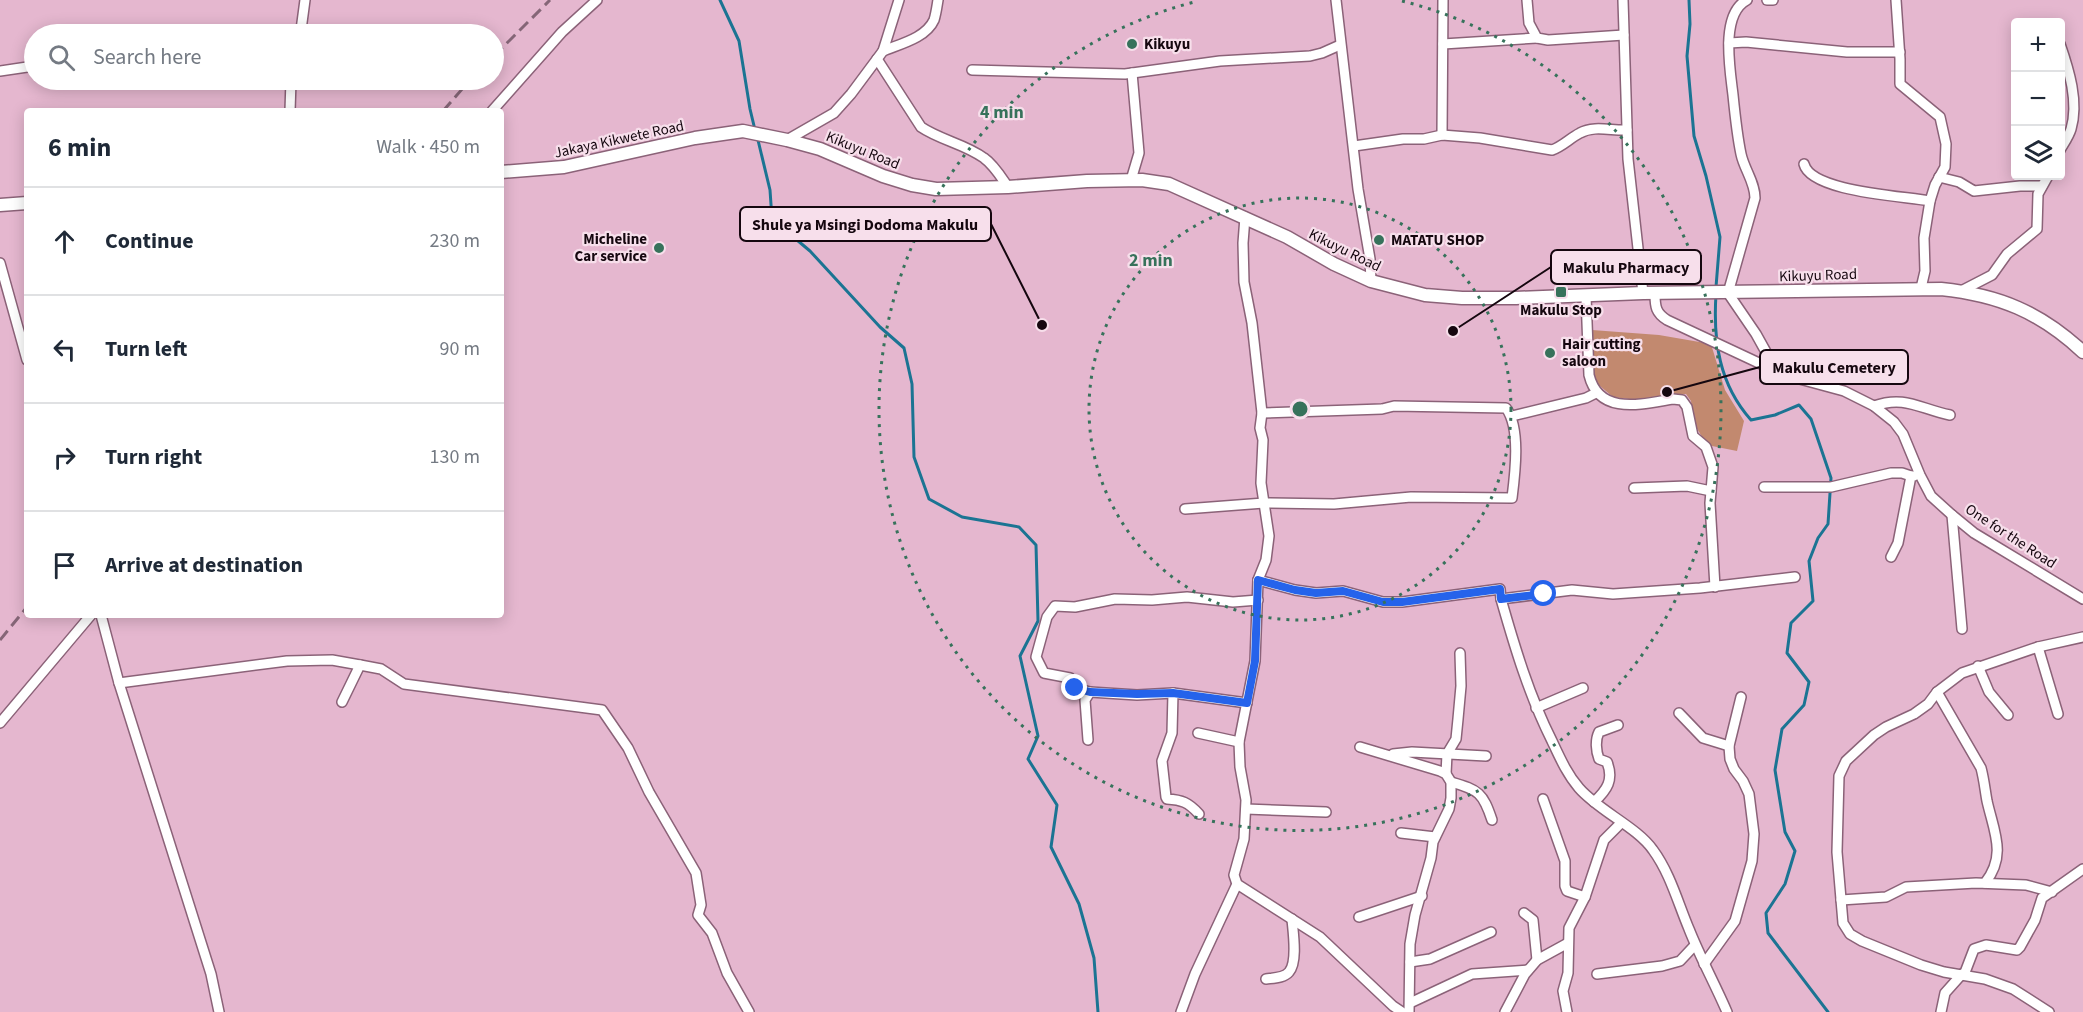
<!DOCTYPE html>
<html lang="en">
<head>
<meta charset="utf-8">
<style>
  body { margin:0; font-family:"Source Sans 3",sans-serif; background:#f6f6f7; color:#1f2937 }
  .controls { position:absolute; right:18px; top:18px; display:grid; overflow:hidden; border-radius:6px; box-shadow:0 3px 15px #0003 }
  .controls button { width:54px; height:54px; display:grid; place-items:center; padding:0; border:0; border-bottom:2px solid #e0e1e3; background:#fff; color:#1f2937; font:30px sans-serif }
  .stop { position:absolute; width:18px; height:18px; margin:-14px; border:4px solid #2563eb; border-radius:50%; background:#fff }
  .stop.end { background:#2563eb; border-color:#fff; box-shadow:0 2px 6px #0008 }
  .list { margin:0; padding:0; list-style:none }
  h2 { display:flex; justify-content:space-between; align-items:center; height:78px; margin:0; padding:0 24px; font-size:26px }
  h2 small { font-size:20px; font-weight:400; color:#747a83 }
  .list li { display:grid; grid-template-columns:39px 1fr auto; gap:18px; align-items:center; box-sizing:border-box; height:108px; padding:0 24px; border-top:2px solid #e0e1e3 }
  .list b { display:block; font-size:22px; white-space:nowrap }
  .list em { font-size:20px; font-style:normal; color:#747a83 }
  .icon { flex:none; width:33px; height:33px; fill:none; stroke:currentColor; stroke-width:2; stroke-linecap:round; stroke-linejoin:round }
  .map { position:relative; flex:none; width:2083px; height:1012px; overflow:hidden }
  .search { position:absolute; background:#fff; box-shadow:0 3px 15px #0003; left:24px; top:24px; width:480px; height:66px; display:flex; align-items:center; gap:15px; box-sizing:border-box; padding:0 21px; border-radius:33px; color:#747a83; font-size:22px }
  .panel { position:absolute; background:#fff; box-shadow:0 3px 15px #0003; left:24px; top:108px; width:480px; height:510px; border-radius:6px }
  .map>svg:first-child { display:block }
</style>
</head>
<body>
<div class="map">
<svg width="2083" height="1012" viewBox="0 0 2083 1012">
  <rect width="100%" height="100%" fill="#e5b7cf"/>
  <!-- green -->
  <path fill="#c2896f" d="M1592,330L1659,335L1711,344L1725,390L1744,421L1737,451L1707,445L1693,422L1691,401L1686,394L1637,400L1613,397L1594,381L1590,352Z"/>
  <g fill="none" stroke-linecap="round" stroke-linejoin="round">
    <!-- stream -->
    <g stroke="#1b7493" stroke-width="3">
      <path d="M720,0L739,41L750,109L755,130"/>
      <path d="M1689,0L1690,24L1687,56L1694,136L1706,176L1720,237L1716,287"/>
      <path d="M757,136L770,190L772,219L810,251L880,327L904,348L912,384L914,457L929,499L962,517L1019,527L1036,545L1038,621L1020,656L1038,736L1028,759L1057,805L1051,847L1079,904L1094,958L1098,1012"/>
      <path d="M1716,294C1713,341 1719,384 1751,420L1775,415L1799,405L1811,419L1831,478L1828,524L1818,538L1809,561L1813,601L1791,623L1787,653L1809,682L1804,705L1782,729L1775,770L1785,832L1795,851L1785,884L1766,913L1768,933L1828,1012"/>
    </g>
    <defs>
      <g id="minor">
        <path d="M1336,0L1358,189L1370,259L1371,281"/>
        <path d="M1527,0L1529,23L1537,38L1548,40L1624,35"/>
        <path d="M1623,0L1628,159L1643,293"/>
        <path d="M1747,0C1720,14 1730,69 1733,95C1735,115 1737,135 1741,154C1744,169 1755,182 1755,198L1728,293L1756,334L1776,370"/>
        <path d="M1767,0H1773"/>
        <path d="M1896,0L1900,59V84L1940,117L1946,144L1945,167L1935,185L1930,201L1924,238L1925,271L1921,288"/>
        <path d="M266,34L301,30"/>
        <path d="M297,34L301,30L305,0"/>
        <path d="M1729,43L1746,42L1847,52H1900"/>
        <path d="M1443,44L1537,38"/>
        <path d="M2060,44C2069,70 2079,102 2071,129C2069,136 2064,143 2060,150"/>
        <path d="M883,51C900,44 926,38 934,20C936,14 937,6 938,0"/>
        <path d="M877,59L921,127C940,140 965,144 984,158C994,165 1001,177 1008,187"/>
        <path d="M972,70L1125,74L1220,61L1310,56L1322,53L1340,45"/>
        <path d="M0,71L34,66"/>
        <path d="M290,111L291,80"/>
        <path d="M492,111L562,32L597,0"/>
        <path d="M1442,135L1443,0"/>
        <path d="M787,140L834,113L851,94L883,51L899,0"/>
        <path d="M1354,146L1403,139H1424L1442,135L1480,138L1552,150C1563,146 1570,138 1580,133C1594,125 1612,131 1627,130"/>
        <path d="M1804,164C1811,192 1904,196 1930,201"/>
        <path d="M1939,177L1959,182L1974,191L2020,186H2042"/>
        <path d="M1131,180L1139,153L1132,73"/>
        <path d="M1245,217L1243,243L1244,282L1252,323L1262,413L1260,428L1263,440L1261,483L1269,536L1266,560L1258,580L1255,661L1239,742L1240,767L1246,800L1244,839L1234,875L1237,884L1320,937L1393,1006L1402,1012"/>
        <path d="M0,263L27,360"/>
        <path d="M1961,291L1992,275L2007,254L2037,229L2038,194L2048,176"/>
        <path d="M1655,294C1655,307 1656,313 1667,320L1761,364L1796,378L1844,391L1874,406L1894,422L1903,434L1920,475L1931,496L1952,515L1974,533L2083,599"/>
        <path d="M1586,296L1589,375C1599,416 1642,404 1673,399L1682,400L1687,407L1693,436L1706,447L1713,467L1710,503L1715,587"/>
        <path d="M1874,406C1905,395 1920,409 1950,415"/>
        <path d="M1512,416L1586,398L1596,393"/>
        <path d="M1764,487H1831L1891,473H1902L1911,476"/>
        <path d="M1634,488L1687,486L1711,491"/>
        <path d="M1185,509L1264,503L1334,504L1411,497L1512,498C1515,474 1521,428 1506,408L1394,406L1382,409L1262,413"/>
        <path d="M1952,515L1962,629"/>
        <path d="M1891,557L1898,543L1911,476H1914"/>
        <path d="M1258,580L1295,590L1316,593L1343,591L1383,602H1402L1500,589L1501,599C1515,648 1529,695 1552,741C1560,758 1567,774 1579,788C1599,811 1637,827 1653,850C1670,873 1678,903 1689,929C1700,957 1715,984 1727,1012"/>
        <path d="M1501,599L1572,590L1613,594L1700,588L1795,577"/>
        <path d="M101,615L119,683L211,974L219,1012"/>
        <path d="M2038,647L2058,714"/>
        <path d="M360,665L381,669L404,684L602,710L628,748L649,792L696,873L701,905L698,915L712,933L727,973L749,1012"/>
        <path d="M1978,666L1989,692L2008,715"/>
        <path d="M119,683L287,661L332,660L360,665L342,702"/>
        <path d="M1090,692L1075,688L1070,678L1044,673L1036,657L1047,617L1055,606L1075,607L1115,599L1152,600L1187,597L1233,602L1258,600"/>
        <path d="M1937,692L1981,768C1984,779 1985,790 1987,801C1994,832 2007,855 1985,883"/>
        <path d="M1173,693L1172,733L1162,761L1166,797L1167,799C1182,800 1188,802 1199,814"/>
        <path d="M1536,708L1583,688"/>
        <path d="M1679,713L1703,738L1729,746"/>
        <path d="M0,723L91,615"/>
        <path d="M1198,733L1239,742"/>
        <path d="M1088,740L1085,700L1090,692L1137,695L1173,693L1247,703"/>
        <path d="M1360,747L1440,771L1446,774L1451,782V798L1449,809L1433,842L1431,858L1415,915L1410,944L1409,1012"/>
        <path d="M1393,754L1412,752L1486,756"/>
        <path d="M1446,774L1447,754L1456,739L1458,719L1461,686L1460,653"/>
        <path d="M1451,782C1479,790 1483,793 1492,820"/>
        <path d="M1543,799L1565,861V886L1567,891L1585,897"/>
        <path d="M1594,802C1607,790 1614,780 1607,762L1599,759C1596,751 1595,740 1599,732L1618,725"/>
        <path d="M1246,809L1326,812"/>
        <path d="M1401,833L1435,837"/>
        <path d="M1841,900L1886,897L1906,887L1976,883L2026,885L2052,892"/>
        <path d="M1524,913L1533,920L1537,960"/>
        <path d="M1359,917L1422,896"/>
        <path d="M1410,962L1430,959L1491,932"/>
        <path d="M1704,964L1735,921L1752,861L1754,834L1749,794L1743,781L1734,769L1730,759L1729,746L1741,697"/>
        <path d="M1597,974L1662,966L1680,961L1695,945"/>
        <path d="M1964,975L1974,949L1986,945L2017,950L2020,947L2035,920L2042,898L2083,869"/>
        <path d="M1266,979C1274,978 1284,978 1289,972C1298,962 1293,932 1292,919"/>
        <path d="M1410,1003L1472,974L1528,970"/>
        <path d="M1181,1012L1195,974L1237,884"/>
        <path d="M1505,1012L1525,974L1537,960L1568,943"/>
        <path d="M1567,1012L1563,991L1568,973L1569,928L1585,897L1604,840L1621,823"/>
        <path d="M1941,1012L1945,993L1962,974"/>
        <path d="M2049,1012L2013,989L1985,979L1944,972L1921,965L1862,941L1850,934L1843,923L1837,852L1839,776L1846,761L1874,735L1886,727L1914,714L1928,704L1937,692L1962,673L2038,647L2083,637"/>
      </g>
      <g id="secondary">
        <path d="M501,172L564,167L695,138L743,131L787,140L820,149L883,176L912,185L936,189L1008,187L1087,181L1142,180L1169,184L1287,237L1334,264L1371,281L1425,295L1462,298H1516L1643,293L1941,289C1999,295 2040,312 2083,352"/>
        <path d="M0,205L27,203"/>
      </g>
    </defs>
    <!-- minor casing -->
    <use href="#minor" stroke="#8b6278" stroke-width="12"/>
    <!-- secondary casing -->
    <use href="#secondary" stroke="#8b6278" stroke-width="15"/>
    <!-- minor -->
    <use href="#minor" stroke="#fff" stroke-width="9"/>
    <!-- secondary -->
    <use href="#secondary" stroke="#fff" stroke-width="12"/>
    <!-- rail -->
    <g stroke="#856677" stroke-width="3" stroke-dasharray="12 6" stroke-linecap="butt">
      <path d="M494,56L550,0"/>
      <path d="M443,111L470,80"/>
      <path d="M0,640L27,607"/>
    </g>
  </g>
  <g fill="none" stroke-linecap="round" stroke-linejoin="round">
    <!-- route -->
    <path stroke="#2563eb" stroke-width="8" d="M1075,688L1090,692L1137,694L1173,693L1247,703L1255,661L1258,580L1295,590L1316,593L1343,591L1383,602H1402L1500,589L1501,599L1544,594"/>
  </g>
  <!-- distance rings -->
  <g fill="none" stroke="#37725b" stroke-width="3" stroke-dasharray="3 6">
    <circle cx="1300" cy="409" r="211"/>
    <path d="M1402 1A421 421 0 1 1 1198 1"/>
  </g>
  <!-- markers -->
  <g fill="#37725b" stroke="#f7dfeb" stroke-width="2">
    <circle cx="1132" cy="44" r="6"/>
    <circle cx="1379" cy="240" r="6"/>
    <circle cx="659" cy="248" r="6"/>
    <rect x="1555" y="286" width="12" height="12" rx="3"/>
    <circle cx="1550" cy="353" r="6"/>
  </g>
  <g text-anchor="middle" stroke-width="4.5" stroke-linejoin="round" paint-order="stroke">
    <!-- poi labels -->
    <g font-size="15" font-weight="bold" fill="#15070f" stroke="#f7dfeb" text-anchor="start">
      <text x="1144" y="49">Kikuyu</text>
      <text x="647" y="244" text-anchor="end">Micheline<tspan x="647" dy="17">Car service</tspan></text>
      <text x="1391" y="245">MATATU SHOP</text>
      <text x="1561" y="315" text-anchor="middle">Makulu Stop</text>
      <text x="1562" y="349">Hair cutting<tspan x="1562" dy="17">saloon</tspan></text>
    </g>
    <!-- street labels -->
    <g font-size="15" fill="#15070f" stroke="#f7dfeb">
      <text transform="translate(619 139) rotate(-12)" y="5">Jakaya Kikwete Road</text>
      <text transform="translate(863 150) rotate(22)" y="5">Kikuyu Road</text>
      <text transform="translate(1345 250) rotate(26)" y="5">Kikuyu Road</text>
      <text transform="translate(1818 275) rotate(-2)" y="5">Kikuyu Road</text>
      <text transform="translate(2011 536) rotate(33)" y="5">One for the Road</text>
    </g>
  </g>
  <circle cx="1300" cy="409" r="9" fill="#37725b" stroke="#f7dfeb" stroke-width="3"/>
  <g font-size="18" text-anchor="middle" font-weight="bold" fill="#37725b" stroke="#f7dfeb" stroke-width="4.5" stroke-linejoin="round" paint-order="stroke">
    <text x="1002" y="118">4 min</text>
    <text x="1151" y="266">2 min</text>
  </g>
  <!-- callouts -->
  <path fill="none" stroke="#15070f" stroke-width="2" d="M1042 325L991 224M1453 331L1551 267M1667 392L1760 367"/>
  <g fill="#15070f" stroke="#f7dfeb" stroke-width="2">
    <circle cx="1042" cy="325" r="6"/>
    <circle cx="1453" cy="331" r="6"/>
    <circle cx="1667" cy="392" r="6"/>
  </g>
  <g fill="#f7dfeb" stroke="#15070f" stroke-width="2">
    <rect x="740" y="207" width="251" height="34" rx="6"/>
    <rect x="1551" y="250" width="150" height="34" rx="6"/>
    <rect x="1760" y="350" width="148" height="34" rx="6"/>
  </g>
  <g font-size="16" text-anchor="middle" font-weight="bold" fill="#15070f">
    <text x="865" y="230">Shule ya Msingi Dodoma Makulu</text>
    <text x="1626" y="273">Makulu Pharmacy</text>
    <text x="1834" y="373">Makulu Cemetery</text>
  </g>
</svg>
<div class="controls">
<button>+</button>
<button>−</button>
<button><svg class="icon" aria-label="layers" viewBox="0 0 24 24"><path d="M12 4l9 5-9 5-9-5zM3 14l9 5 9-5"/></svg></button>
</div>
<div class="stop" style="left:1544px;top:594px"></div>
<div class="stop end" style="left:1075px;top:688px"></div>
<div class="search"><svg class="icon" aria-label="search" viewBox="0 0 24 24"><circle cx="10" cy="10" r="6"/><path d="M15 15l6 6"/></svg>Search here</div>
<section class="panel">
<h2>6 min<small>Walk · 450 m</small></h2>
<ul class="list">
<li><svg class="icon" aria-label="ahead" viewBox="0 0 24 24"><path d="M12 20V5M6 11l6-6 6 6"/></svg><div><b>Continue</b></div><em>230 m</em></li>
<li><svg class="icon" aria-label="left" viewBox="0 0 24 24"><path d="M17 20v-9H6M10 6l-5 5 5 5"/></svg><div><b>Turn left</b></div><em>90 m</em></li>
<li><svg class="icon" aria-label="right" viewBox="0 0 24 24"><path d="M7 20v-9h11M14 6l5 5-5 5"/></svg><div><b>Turn right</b></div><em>130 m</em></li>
<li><svg class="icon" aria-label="arrive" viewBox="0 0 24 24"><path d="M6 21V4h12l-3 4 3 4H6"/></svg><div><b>Arrive at destination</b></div></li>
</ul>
</section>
</div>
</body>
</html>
